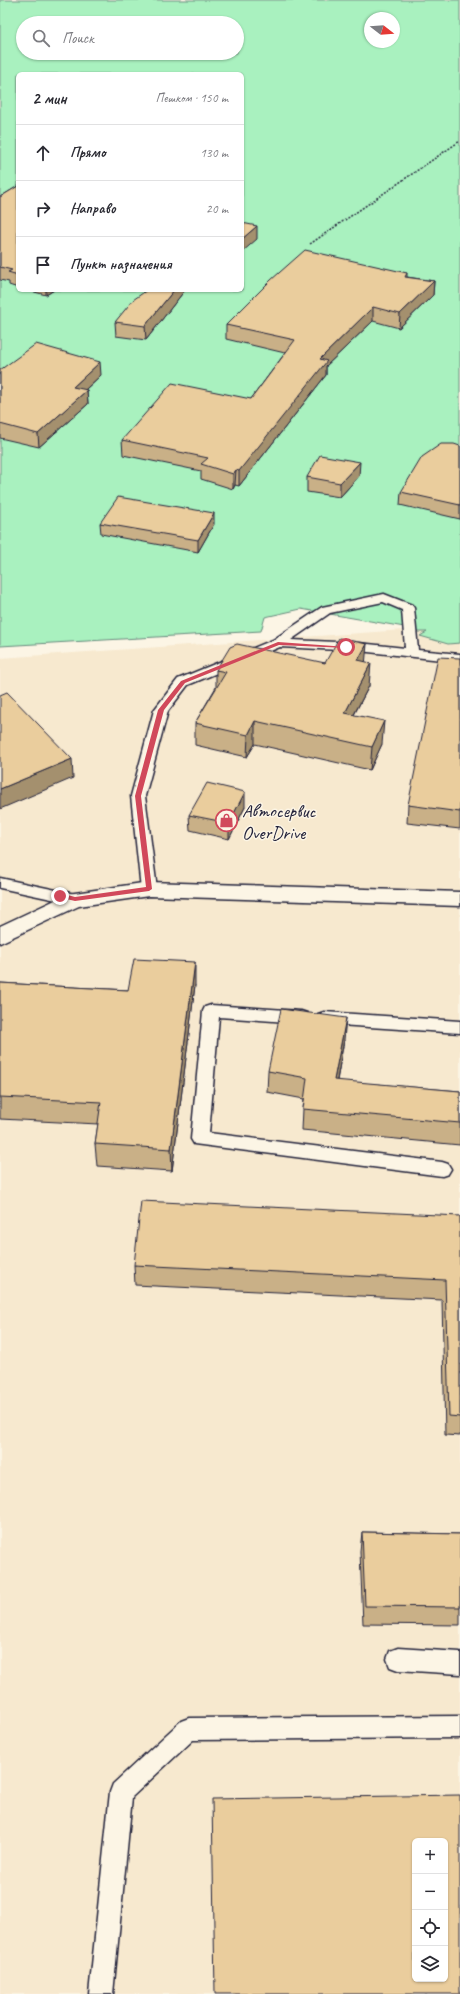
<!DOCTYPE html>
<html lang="ru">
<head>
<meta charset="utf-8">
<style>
  body { margin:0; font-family:Caveat,sans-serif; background:#f7f7f7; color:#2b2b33 }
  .controls { position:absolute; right:12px; bottom:12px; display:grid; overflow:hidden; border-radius:6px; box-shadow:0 1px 3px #0004 }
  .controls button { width:36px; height:36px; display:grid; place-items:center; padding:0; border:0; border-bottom:1px solid #e1e1e2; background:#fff; color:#2b2b33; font:20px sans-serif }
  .compass { position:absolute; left:364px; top:12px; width:36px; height:36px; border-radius:50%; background:#fff; box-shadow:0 1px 3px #0004; rotate:107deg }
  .stop { position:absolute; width:12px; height:12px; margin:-9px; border:3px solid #d1495b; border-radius:50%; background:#fff }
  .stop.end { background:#d1495b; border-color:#fff; box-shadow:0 1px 4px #0008 }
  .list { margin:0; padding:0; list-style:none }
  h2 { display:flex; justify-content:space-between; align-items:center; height:52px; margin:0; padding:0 16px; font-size:17px }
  h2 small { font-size:13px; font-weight:400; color:#7c7c81 }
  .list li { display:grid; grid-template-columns:26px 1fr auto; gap:12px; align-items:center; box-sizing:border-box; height:56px; padding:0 16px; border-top:1px solid #e1e1e2 }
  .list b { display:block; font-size:15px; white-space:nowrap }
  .list em { font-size:13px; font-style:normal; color:#7c7c81 }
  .icon { flex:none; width:22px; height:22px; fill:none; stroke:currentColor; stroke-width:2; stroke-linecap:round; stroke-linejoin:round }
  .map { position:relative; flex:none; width:460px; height:1994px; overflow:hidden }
  .search { position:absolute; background:#fff; box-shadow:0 1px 3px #0004; left:16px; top:16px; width:228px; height:44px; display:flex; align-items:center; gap:10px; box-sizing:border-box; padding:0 14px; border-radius:22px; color:#7c7c81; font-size:15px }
  .panel { position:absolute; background:#fff; box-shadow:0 1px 3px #0004; left:16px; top:72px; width:228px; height:220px; border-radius:6px }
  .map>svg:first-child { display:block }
</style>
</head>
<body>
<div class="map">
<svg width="460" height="1994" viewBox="0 0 460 1994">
  <rect width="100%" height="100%" fill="#fcf5e5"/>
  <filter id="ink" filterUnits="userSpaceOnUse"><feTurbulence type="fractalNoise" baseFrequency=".025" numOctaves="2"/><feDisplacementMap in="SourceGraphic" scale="8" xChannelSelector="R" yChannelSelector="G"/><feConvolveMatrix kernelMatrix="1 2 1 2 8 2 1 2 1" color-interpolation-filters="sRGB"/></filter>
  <g filter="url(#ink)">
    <!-- built -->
    <path fill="#f7e9cf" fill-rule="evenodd" d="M418,629L460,634V1994H0V658ZM415,1841H445V1979H415Z"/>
    <!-- green -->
    <path fill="#a9f1bf" stroke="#668a7d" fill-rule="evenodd" d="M0,0H460V643L448,644L420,636L427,632H404L416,629L301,609L265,617L261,631L0,646ZM370,18H394V42H370ZM23,23H237V53H23ZM18,74H242V290H18Z"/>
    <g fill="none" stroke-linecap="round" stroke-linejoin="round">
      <defs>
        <g id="service">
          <path d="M384,594L412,605L414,608L418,650L460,654V662L359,651L280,647L188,685L168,711L145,796L157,889L154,893L149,894L144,893L141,889L131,796L154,710L178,679L273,640L322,607ZM383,602L402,610L405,648L359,643L291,640L330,613Z"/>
          <path d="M0,878L75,894L80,895L83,899L80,903L75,904L0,888Z"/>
          <path d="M211,1005L301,1011L307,1013L309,1017L307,1021L301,1023L219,1017L209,1133L442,1162L448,1164L451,1169L448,1174L442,1176L194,1144L191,1139L203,1011L205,1007Z"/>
          <path d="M324,1012L460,1021V1033L324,1024L318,1022L316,1018L318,1014Z"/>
          <path d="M398,1648L460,1652V1674L398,1670L390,1667L387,1659L390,1651Z"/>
          <path d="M460,1716V1738L193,1740L132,1797L113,1994H89L110,1792L113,1784L181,1721L189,1718Z"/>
        </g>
        <path id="minor" d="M149,882L460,892V906L149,896L79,906L0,943V926L68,894Z"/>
      </defs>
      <!-- service casing -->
      <use href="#service" stroke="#22223b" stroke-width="3"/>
      <!-- minor casing -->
      <use href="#minor" stroke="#22223b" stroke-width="3"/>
      <!-- path -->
      <path stroke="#22223b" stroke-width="1.5" stroke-dasharray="2 1.5" stroke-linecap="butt" d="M310,244L460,141"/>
      <!-- service -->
      <use href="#service" fill="#fcf5e5" fill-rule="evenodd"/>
      <!-- minor -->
      <use href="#minor" fill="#fcf5e5" fill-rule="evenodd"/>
    </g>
    <!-- wall -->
    <g fill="#c9b087" stroke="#22223b">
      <path d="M18,186V288L9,285V282L0,280V197Z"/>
      <path d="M407,273V277L434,281L433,295L399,328L373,321L326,366V375L239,486L235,485L233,489L201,479V471L123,455L122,440L251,399L285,353L226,339V325Z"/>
      <path d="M27,290H54L46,295Z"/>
      <path d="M147,290H185L146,340L116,336L115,322Z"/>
      <path d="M0,370L101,375L85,390H87L88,404L39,447L0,438Z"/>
      <path d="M460,446V519L400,505L401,492Z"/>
      <path d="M359,476L340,497L307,492V477Z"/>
      <path d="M100,523L214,524L198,552L101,534Z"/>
      <path d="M460,658V829L407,823L408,805Z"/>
      <path d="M366,662L369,686L354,715L382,744L370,770L255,744L247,757L195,745V723L216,687V670L325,663Z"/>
      <path d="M245,807L229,839L190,830L189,815Z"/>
      <path d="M0,983L128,990L195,985L172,1171L97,1166L95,1144L98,1124L0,1119Z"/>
      <path d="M344,1040L337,1081L460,1091V1145L302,1130L303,1109L304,1099L267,1092L268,1071Z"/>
      <path d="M460,1216V1436L445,1435L442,1300L135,1285L134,1265Z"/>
      <path d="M362,1532L460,1534V1625L363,1624L360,1551Z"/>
    </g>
    <!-- shaded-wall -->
    <g fill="#a4906e" stroke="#22223b">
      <path d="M257,226V239L242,252V239Z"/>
      <path d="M434,281L433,295L399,328L400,314Z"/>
      <path d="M46,290H54L46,295Z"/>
      <path d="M174,290H185L146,340L145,326Z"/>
      <path d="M373,307V321L326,366V375L239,486V471L320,359Z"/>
      <path d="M100,362L101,375L74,400L73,387Z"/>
      <path d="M87,390L88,404L39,447L38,434Z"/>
      <path d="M360,462L359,476L340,497V483Z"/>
      <path d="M236,470L235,485L233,489V474Z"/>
      <path d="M214,513V524L198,552V540Z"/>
      <path d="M367,644L365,666L358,660Z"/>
      <path d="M371,663L369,686L343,735L345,713Z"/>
      <path d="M255,721V744L247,757L248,735Z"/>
      <path d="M384,721L382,744L370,770L372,747Z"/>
      <path d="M72,759L73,778L0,809V789Z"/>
      <path d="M245,792V807L229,839V823Z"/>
      <path d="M195,962V985L172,1171L171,1149Z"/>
      <path d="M346,1018L344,1040L333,1102L334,1080Z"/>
    </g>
    <!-- building -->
    <g fill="#eacd9d" stroke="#22223b" fill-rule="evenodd">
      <path d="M18,186V275L8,272L12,270L0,267V197Z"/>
      <path d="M242,223L257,226L242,239Z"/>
      <path d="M305,250L407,273L405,277L434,281L400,314L373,307L320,359L327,361L239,471L236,470L233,474L201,464L208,458L122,440L172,383L251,399L295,340L226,325L271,280Z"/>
      <path d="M147,290H174L145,326L115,322L133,300Z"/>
      <path d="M36,344L100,362L73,387L87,390L38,434L0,424V370Z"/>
      <path d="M441,444H454L460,446V505L401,492L422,457Z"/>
      <path d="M320,455L360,462L340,483L307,477Z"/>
      <path d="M118,497L214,513L198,540L100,523Z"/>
      <path d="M339,638L367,644L358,660L371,663L345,713L384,721L372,747L255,721L248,735L195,723L226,672L216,670L230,647L237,644L325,663Z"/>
      <path d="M438,657L460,658V812L408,805Z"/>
      <path d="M7,692L72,759L0,789V695Z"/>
      <path d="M207,783L245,792L229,823L189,815Z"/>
      <path d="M134,959L195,962L171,1149L95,1144L101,1102L0,1097V983L128,990Z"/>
      <path d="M281,1009L346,1018L334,1080L460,1091V1123L303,1109L307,1078L268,1071Z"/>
      <path d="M141,1201L460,1216V1417L449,1416L445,1280L134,1265Z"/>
      <path d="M362,1532L460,1534V1607L365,1606Z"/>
      <path d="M460,1795V1994H215L212,1799ZM415,1841H445V1979H415Z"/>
    </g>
  </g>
  <!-- route -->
  <path fill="#d1495b" d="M278,642L348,647L346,648L279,645L185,683L164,710L141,796L152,889L149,891L75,901L58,897V894L60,893L75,897L146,887L135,796L158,710L181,681Z"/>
  <!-- icons -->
  <defs>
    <symbol id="shop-ring" viewBox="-11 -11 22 22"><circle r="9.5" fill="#fcf5e5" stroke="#d1495b" stroke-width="1.5"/><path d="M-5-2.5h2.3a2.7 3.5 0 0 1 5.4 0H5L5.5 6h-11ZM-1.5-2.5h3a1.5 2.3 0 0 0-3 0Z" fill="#d1495b"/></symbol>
  </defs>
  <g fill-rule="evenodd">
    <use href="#shop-ring" x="214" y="808" width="25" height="25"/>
  </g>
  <g text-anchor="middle" stroke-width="3" stroke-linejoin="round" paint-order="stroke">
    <!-- poi labels -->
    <g font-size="19" fill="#22223b" stroke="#fcf5e5" text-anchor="start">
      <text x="242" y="817">Автосервис<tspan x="242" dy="22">OverDrive</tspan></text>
    </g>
  </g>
</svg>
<div class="controls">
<button>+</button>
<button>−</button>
<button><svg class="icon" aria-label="locate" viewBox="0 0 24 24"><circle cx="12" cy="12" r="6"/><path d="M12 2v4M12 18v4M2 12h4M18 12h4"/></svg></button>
<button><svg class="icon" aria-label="layers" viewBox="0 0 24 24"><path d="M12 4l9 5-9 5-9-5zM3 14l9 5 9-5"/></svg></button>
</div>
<svg class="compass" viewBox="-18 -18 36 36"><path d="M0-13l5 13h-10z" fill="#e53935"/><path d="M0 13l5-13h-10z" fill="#7c7c81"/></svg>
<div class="stop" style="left:346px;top:647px"></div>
<div class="stop end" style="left:60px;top:896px"></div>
<div class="search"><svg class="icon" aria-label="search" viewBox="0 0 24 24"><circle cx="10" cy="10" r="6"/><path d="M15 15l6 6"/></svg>Поиск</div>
<section class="panel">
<h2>2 мин<small>Пешком · 150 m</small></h2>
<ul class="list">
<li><svg class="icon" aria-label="ahead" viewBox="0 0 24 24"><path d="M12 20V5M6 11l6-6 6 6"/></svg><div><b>Прямо</b></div><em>130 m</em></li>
<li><svg class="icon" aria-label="right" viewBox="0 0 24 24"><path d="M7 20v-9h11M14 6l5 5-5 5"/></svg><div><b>Направо</b></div><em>20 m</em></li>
<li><svg class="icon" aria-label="arrive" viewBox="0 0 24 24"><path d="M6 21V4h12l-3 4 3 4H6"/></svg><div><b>Пункт назначения</b></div></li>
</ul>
</section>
</div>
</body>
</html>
